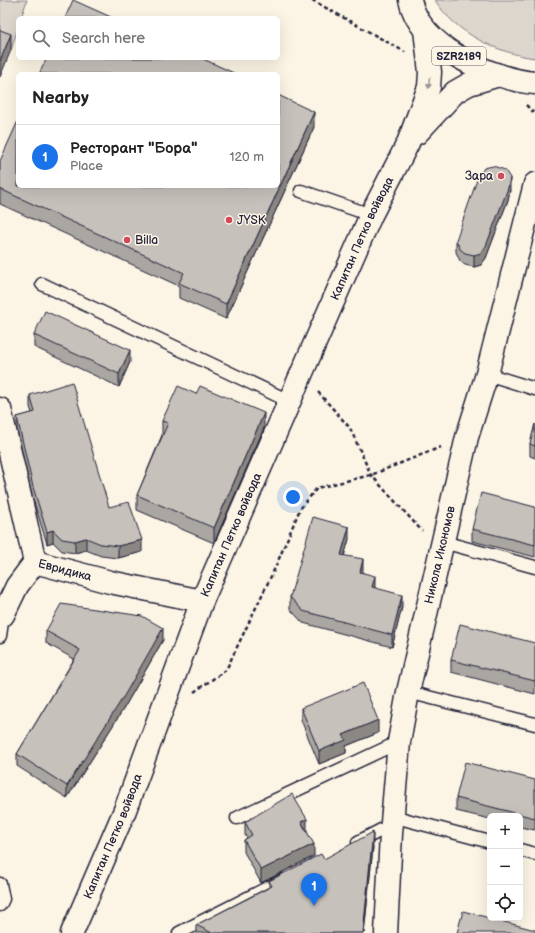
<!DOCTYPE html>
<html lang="en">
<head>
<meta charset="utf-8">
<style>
  body { margin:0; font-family:"Balsamiq Sans",sans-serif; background:#f6f6f6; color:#222 }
  .controls { position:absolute; right:12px; bottom:12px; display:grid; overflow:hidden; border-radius:6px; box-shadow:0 4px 16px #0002 }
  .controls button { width:36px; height:36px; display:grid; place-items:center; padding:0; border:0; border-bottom:1px solid #e0e0e0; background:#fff; color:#222; font:20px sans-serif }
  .you { position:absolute; left:293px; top:497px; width:14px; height:14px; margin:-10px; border:3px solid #fff; border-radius:50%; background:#1a73e8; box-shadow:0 0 0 6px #1a73e833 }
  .badge { display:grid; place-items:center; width:26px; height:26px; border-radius:50%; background:#1a73e8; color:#fff; font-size:13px; font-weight:700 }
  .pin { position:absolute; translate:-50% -33px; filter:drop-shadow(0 1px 2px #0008) }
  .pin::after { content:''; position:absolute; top:21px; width:14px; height:12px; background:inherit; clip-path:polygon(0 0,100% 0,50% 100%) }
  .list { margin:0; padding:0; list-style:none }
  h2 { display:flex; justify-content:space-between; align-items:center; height:52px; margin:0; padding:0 16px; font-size:17px }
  h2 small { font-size:13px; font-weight:400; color:#767676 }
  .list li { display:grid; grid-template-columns:26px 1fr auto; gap:12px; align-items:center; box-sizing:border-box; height:64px; padding:0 16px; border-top:1px solid #e0e0e0 }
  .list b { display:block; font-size:15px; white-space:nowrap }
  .list p { margin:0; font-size:13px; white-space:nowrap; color:#767676 }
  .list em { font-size:13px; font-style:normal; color:#767676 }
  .icon { flex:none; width:22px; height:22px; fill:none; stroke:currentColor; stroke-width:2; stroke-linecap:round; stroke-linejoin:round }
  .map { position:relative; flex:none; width:535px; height:933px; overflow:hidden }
  .search { position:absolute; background:#fff; box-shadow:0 4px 16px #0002; left:16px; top:16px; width:264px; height:44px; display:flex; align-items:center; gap:10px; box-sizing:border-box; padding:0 14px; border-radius:6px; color:#767676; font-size:15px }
  .panel { position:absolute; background:#fff; box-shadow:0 4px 16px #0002; left:16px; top:72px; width:264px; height:116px; border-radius:6px }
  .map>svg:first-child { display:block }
</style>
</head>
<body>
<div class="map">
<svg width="535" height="933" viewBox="0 0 535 933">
  <rect width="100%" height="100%" fill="#fcf5e5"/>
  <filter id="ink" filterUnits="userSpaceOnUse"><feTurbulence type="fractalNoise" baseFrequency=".025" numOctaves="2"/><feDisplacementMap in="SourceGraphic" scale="8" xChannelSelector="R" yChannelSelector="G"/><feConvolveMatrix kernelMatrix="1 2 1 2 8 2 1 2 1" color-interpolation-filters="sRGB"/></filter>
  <g filter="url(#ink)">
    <!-- green -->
    <g fill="#dcd6cc" stroke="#7f7c84">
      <path d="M0,0H27L21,18H18V28L11,50L0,46Z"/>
      <path d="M435,0H535V58C497,53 455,33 435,0Z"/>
    </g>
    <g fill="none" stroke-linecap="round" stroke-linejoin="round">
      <defs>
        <g id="lane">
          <path d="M301,191L371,215"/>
          <path d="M42,284L289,401"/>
          <path d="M487,374L535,389"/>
          <path d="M443,542L535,567"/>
          <path d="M0,636L3,615"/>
          <path d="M408,692L535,724"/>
          <path d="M392,816L490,842"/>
          <path d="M237,818L399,742"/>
          <path d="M358,842L391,825"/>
          <path d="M520,850L535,854"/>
          <path d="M0,884L3,899L0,905"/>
          <path d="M179,933L283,880"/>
        </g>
        <g id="street">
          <path id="s1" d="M0,409L35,562L110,582L202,601"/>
          <path d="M0,614L3,615L17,586L35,562"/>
        </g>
        <g id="secondary">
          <path d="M417,133L455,92L469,84L499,75"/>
          <path id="s2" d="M72,933L125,810L202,601L371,215L408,143L429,87L430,72L425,30"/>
          <path id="s3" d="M386,933L391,834L399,742L408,692L467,437L487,374L535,184"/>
        </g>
        <path id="primary" d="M410,0C420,47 491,79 535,83"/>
      </defs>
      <!-- lane casing -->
      <use href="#lane" stroke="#22223b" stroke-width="15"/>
      <!-- street casing -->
      <use href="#street" stroke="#22223b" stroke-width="25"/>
      <!-- secondary casing -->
      <use href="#secondary" stroke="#22223b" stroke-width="25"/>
      <!-- primary casing -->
      <use href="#primary" stroke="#22223b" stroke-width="25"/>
      <!-- path -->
      <g stroke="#22223b" stroke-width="2.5" stroke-dasharray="4 3" stroke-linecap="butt">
        <path d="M312,0L405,52"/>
        <path d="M526,105L534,113"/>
        <path d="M318,392L350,428L371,475L422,531"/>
        <path d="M194,692L226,670L275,568L300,509L317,488L371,475L441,447"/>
      </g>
      <!-- lane -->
      <use href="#lane" stroke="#fcf5e5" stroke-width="12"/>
      <!-- street -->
      <use href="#street" stroke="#fcf5e5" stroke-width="22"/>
      <!-- secondary -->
      <use href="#secondary" stroke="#fcf5e5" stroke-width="22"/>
      <!-- primary -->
      <use href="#primary" stroke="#fcf5e5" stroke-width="22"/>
    </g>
    <!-- wall -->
    <g fill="#aaa6a1" stroke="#22223b">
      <path d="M314,127L226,319L179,298V286L0,204V161Z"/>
      <path d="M510,190L508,200L486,258L481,265L474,267L465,265L460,261L456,252V240Z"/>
      <path d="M34,335L130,362L119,387L34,347Z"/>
      <path d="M196,394L264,428L214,543L137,510V495L162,435V421Z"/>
      <path d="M30,395L109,507L142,552L118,558L101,556L86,550L75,553L62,551L53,542L47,544L33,499L17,429V417L32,413L30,407Z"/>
      <path d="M535,424V458L530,456V444Z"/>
      <path d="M535,507V557L472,541V529Z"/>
      <path d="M349,539L344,556L363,572V573L375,588L402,607L392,647L303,623L290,609V597Z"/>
      <path d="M46,631L163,640L124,708L67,798L17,766V754L74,659L46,643Z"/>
      <path d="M535,643V694L451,672V660Z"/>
      <path d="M301,708L378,733L346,746V753L319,764L301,720Z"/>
      <path d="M535,780V830L520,827V816H490V819L456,811V798Z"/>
      <path d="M245,822L307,831L314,856L261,883L244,852V840L247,838L245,835Z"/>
      <path d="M373,847L364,933H196V925L269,887V881L324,859Z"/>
    </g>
    <!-- shaded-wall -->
    <g fill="#8b8783" stroke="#22223b">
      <path d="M11,34V50L0,77V61Z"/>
      <path d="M314,112V127L226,319V304Z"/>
      <path d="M510,178V190L508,200L486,258L481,265L474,267V255Z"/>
      <path d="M130,350V362L119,387V374Z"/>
      <path d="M264,413V428L214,543V528Z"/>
      <path d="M349,527V539L341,567V555Z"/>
      <path d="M53,530V542L47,544V532Z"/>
      <path d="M86,538V550L75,553V541Z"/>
      <path d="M142,540V552L118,558V546Z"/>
      <path d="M363,559V572L360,584V572Z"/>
      <path d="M375,576V588L372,587Z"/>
      <path d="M402,595V607L392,647V635Z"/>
      <path d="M163,628V640L124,708L67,798V786Z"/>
      <path d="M378,720V733L346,746V753L319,764V751L343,735Z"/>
      <path d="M307,819V831L301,822Z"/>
      <path d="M373,832V847L364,933H363Z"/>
      <path d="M314,844V856L261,883V870Z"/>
    </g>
    <!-- building -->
    <g fill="#c6c1bb" stroke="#22223b">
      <path d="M73,0L113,18H65Z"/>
      <path d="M0,30L11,34L0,61Z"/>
      <path d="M47,58H201L236,74H39Z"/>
      <path d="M278,95L314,112L226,304L179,283L184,273L0,189V161L18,121V186H278Z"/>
      <path d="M493,166L505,170L510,178L508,188L486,246L481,253L474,255L465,253L460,249L456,240L478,177L484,168Z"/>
      <path d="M45,311L130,350L119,374L34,335Z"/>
      <path d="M72,382L109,507L129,502L142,540L118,546L101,544L86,538L75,541L62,539L53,530L47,532L33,487L17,417L35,412L30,395Z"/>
      <path d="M178,386L196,394L200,386L264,413L214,528L137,495L168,423L162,421Z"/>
      <path d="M535,424V446L530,444Z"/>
      <path d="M481,493L535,507V545L472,529Z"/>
      <path d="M313,517L349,527L341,555L363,559L360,572L375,576L372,587L402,595L392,635L303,611L290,597Z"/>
      <path d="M61,604L142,616L163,628L124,696L67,786L17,754L80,650L46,631Z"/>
      <path d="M460,624L535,643V681L451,660Z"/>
      <path d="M363,683L378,720L343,735L346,740L319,751L301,708Z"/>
      <path d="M465,762L535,780V818L456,798Z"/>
      <path d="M292,794L307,819L301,822L314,844L261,870L244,840L252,835L245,822Z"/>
      <path d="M373,832L363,933H212L196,925L272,886L269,881L321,854L324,859Z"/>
      <path d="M463,911L535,930V933H457Z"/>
    </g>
    <!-- one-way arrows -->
    <defs><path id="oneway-solid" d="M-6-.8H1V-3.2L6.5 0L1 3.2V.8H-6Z"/></defs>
    <use fill="#9a9698" href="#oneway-solid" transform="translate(429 83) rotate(96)"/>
  </g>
  <!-- markers -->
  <g fill="#d1495b" stroke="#fcf5e5" stroke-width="1.5">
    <circle cx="501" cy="176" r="4"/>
    <circle cx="229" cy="220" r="4"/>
    <circle cx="127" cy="240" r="4"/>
  </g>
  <g text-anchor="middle" stroke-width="3" stroke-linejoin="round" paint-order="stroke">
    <!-- shield labels -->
    <rect fill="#fcf5e5" stroke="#63616e" stroke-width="1" x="432" y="47" width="54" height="18" rx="3"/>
    <g font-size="11" font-weight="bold" fill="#22223b">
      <text x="459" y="60">SZR2189</text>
    </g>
    <!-- poi labels -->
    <g font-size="12" fill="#22223b" stroke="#fcf5e5" text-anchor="start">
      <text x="493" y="180" text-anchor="end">Зара</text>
      <text x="237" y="224">JYSK</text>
      <text x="135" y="244">Billa</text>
    </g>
    <!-- street labels -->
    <g font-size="12" fill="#22223b" stroke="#fcf5e5">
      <text dy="4" stroke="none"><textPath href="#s2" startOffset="753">Капитан Петко войвода</textPath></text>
      <text dy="4" stroke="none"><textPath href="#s2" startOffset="429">Капитан Петко войвода</textPath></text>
      <text dy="4" stroke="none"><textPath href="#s3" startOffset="383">Никола Икономов</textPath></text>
      <text dy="4" stroke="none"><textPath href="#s1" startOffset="188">Евридика</textPath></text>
      <text dy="4" stroke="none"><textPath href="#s2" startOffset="105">Капитан Петко войвода</textPath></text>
    </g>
  </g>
</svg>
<div class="controls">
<button>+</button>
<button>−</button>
<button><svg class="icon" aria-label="locate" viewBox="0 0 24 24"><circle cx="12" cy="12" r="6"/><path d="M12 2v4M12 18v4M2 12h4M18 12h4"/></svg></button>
</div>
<div class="you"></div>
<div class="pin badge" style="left:314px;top:906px">1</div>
<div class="search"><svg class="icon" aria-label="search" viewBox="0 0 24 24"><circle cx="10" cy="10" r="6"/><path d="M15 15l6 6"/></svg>Search here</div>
<section class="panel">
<h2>Nearby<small></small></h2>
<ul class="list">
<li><span class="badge">1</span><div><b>Ресторант &quot;Бора&quot;</b><p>Place</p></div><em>120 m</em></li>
</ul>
</section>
</div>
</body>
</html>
